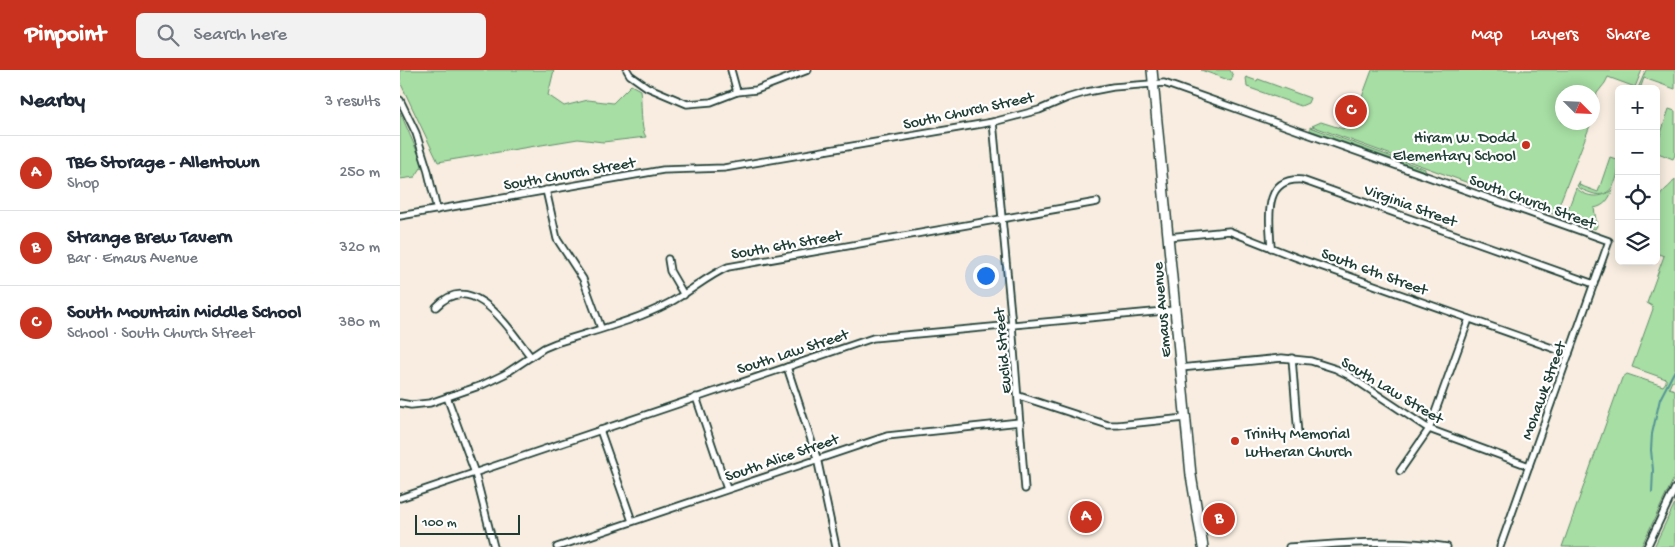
<!DOCTYPE html>
<html lang="en">
<head>
<meta charset="utf-8">
<style>
  body { margin:0; font-family:"Gochi Hand",sans-serif; background:#f2f2f3; color:#1f2937 }
  .controls { position:absolute; right:15px; top:15px; display:grid; overflow:hidden; border-radius:8px; box-shadow:0 2px 12px #0003 }
  .controls button { width:45px; height:45px; display:grid; place-items:center; padding:0; border:0; border-bottom:1px solid #e0e1e3; background:#fff; color:#1f2937; font:25px sans-serif }
  .compass { position:absolute; left:1155px; top:15px; width:45px; height:45px; border-radius:50%; background:#fff; box-shadow:0 2px 12px #0003; rotate:114deg }
  .scale { position:absolute; left:15px; bottom:12px; width:105px; box-sizing:border-box; padding-left:5px; border:2px solid #1f3d34; border-top:0; font-size:14px; line-height:18px; white-space:nowrap; color:#1f3d34; -webkit-text-stroke:4px #fff; paint-order:stroke }
  .you { position:absolute; left:585px; top:205px; width:18px; height:18px; margin:-12px; border:4px solid #fff; border-radius:50%; background:#1a73e8; box-shadow:0 0 0 8px #1a73e833 }
  .badge { display:grid; place-items:center; width:32px; height:32px; border-radius:50%; background:#c8321e; color:#fff; font-size:16px; font-weight:700 }
  .pin { position:absolute; translate:-50% -50%; border:2px solid #fff; box-shadow:0 1px 5px #0006 }
  .list { margin:0; padding:0; list-style:none }
  h2 { display:flex; justify-content:space-between; align-items:center; height:65px; margin:0; padding:0 20px; font-size:21px }
  h2 small { font-size:16px; font-weight:400; color:#747a83 }
  .list li { display:grid; grid-template-columns:32px 1fr auto; gap:15px; align-items:center; box-sizing:border-box; height:75px; padding:0 20px; border-top:1px solid #e0e1e3 }
  .list b { display:block; font-size:19px; white-space:nowrap }
  .list p { margin:0; font-size:16px; white-space:nowrap; color:#747a83 }
  .list em { font-size:16px; font-style:normal; color:#747a83 }
  .icon { flex:none; width:28px; height:28px; fill:none; stroke:currentColor; stroke-width:2; stroke-linecap:round; stroke-linejoin:round }
  .map { position:relative; flex:none; width:1275px; height:477px; overflow:hidden }
  header { display:flex; align-items:center; gap:30px; box-sizing:border-box; height:70px; padding:0 25px; background:#c8321e; color:#fff }
  header strong { font-size:24px }
  nav { display:flex; gap:28px; margin-inline-start:auto; font-size:18px }
  .search { width:350px; height:45px; background:#f2f2f3; display:flex; align-items:center; gap:12px; box-sizing:border-box; padding:0 18px; border-radius:8px; color:#747a83; font-size:19px }
  main { display:flex }
  aside { flex:1; background:#fff }
  .map>svg:first-child { display:block }
</style>
</head>
<body>
<header>
<strong>Pinpoint</strong>
<div class="search"><svg class="icon" aria-label="search" viewBox="0 0 24 24"><circle cx="10" cy="10" r="6"/><path d="M15 15l6 6"/></svg>Search here</div>
<nav><a>Map</a><a>Layers</a><a>Share</a></nav>
</header>
<main>
<aside>
<h2>Nearby<small>3 results</small></h2>
<ul class="list">
<li><span class="badge">A</span><div><b>TBG Storage - Allentown</b><p>Shop</p></div><em>250 m</em></li>
<li><span class="badge">B</span><div><b>Strange Brew Tavern</b><p>Bar · Emaus Avenue</p></div><em>320 m</em></li>
<li><span class="badge">C</span><div><b>South Mountain Middle School</b><p>School · South Church Street</p></div><em>380 m</em></li>
</ul>
</aside>
<div class="map">
<svg width="1275" height="477" viewBox="0 0 1275 477">
  <rect width="100%" height="100%" fill="#f8ede0"/>
  <filter id="ink" filterUnits="userSpaceOnUse"><feTurbulence type="fractalNoise" baseFrequency=".02" numOctaves="2"/><feDisplacementMap in="SourceGraphic" scale="10" xChannelSelector="R" yChannelSelector="G"/><feConvolveMatrix kernelMatrix="1 2 1 2 8 2 1 2 1" color-interpolation-filters="sRGB"/></filter>
  <g filter="url(#ink)">
    <!-- green -->
    <g fill="#a6dea3" stroke="#628e6c">
      <path d="M0,0H154L148,25L164,36L188,30L213,33L231,15L240,20C242,31 240,59 246,67L203,72L178,69L38,92L0,12Z"/>
      <path d="M801,0H830L833,6L831,11Z"/>
      <path d="M972,0H1242L1235,17L1208,7L1205,13L1197,23L1193,44L1192,22H1162V52L1191,53L1159,135V146L912,56L921,52L943,59L945,55L951,57Z"/>
      <path d="M1246,0H1275V19L1244,8L1240,19L1238,18Z"/>
      <path d="M846,7L857,11L858,9L910,28L908,33L901,36L847,17Z"/>
      <path d="M1269,39L1275,41V85L1273,89L1258,83L1256,78Z"/>
      <path d="M0,42L23,95L15,107L0,109Z"/>
      <path d="M910,57L1025,99V101L910,60Z"/>
      <path d="M1210,87L1219,90C1219,106 1213,131 1191,123C1186,121 1181,120 1177,116L1180,111L1179,115L1198,122Z"/>
      <path d="M1275,109V311H1272L1269,318L1275,320V406L1241,477H1162L1222,308L1227,304L1263,316L1266,312V309L1232,297L1253,239L1252,236L1247,233L1264,186L1256,183C1256,167 1252,136 1262,123C1265,119 1272,115 1275,109Z"/>
      <path d="M1176,118C1187,128 1202,129 1213,119C1209,129 1205,136 1194,138L1197,156L1195,159L1165,148Z"/>
      <path d="M1275,433V477H1254Z"/>
    </g>
    <g fill="none" stroke-linecap="round" stroke-linejoin="round">
      <!-- stream -->
      <path stroke="#579497" stroke-width="2" d="M1252,422L1253,400L1251,380L1252,364L1260,329L1275,300"/>
      <defs>
        <g id="minor">
          <path d="M227,0L230,5L247,17L287,34L311,32L337,22L356,20L408,0"/>
          <path d="M331,0L337,22"/>
          <path d="M0,30L16,63L28,101"/>
          <path d="M593,52L612,255L625,419"/>
          <path d="M28,102L37,140"/>
          <path d="M146,120L157,169L183,209L201,258"/>
          <path d="M0,146L263,100L324,98L593,52L639,40L667,28L687,22L713,17L764,13L1209,171L1100,477"/>
          <path d="M768,167L829,161L895,187L1169,284"/>
          <path d="M871,178C870,152 861,107 902,110L1194,214"/>
          <path d="M268,189L270,201L284,225"/>
          <path d="M36,237C73,197 111,262 131,287"/>
          <path d="M892,288L898,365"/>
          <path d="M387,297L417,388L436,477"/>
          <path d="M780,298L882,288L911,291L936,299L948,305L1029,359L1129,396"/>
          <path d="M619,326L708,355H718L785,348"/>
          <path d="M47,327L75,403L94,477"/>
          <path d="M296,327L327,419"/>
          <path d="M0,333L11,335L30,333L82,315L105,304L144,278L156,273C193,261 235,251 269,233C290,222 307,206 328,197L697,132"/>
          <path d="M200,360L232,451"/>
          <path d="M1000,401L1029,359L1069,249"/>
          <path d="M0,428L473,268L775,240"/>
          <path d="M157,477L487,366L620,352"/>
          <path d="M889,477C941,474 995,468 1047,477"/>
          <path d="M1247,477L1275,418"/>
        </g>
        <path id="secondary" d="M752,0L791,405L803,477"/>
      </defs>
      <!-- minor casing -->
      <use href="#minor" stroke="#1f3d34" stroke-width="9"/>
      <!-- secondary casing -->
      <use href="#secondary" stroke="#1f3d34" stroke-width="12"/>
      <!-- minor -->
      <use href="#minor" stroke="#fff" stroke-width="5.5"/>
      <!-- secondary -->
      <use href="#secondary" stroke="#fff" stroke-width="9"/>
    </g>
  </g>
  <!-- markers -->
  <g fill="#c8321e" stroke="#fff" stroke-width="2">
    <circle cx="1126" cy="75" r="5"/>
    <circle cx="835" cy="371" r="5"/>
  </g>
  <g text-anchor="middle" stroke-width="4.5" stroke-linejoin="round" paint-order="stroke">
    <!-- street labels -->
    <g font-size="16" fill="#1f3d34" stroke="#fff">
      <text transform="translate(568 39) rotate(-12)" y="6">South Church Street</text>
      <text transform="translate(169 102) rotate(-10)" y="6">South Church Street</text>
      <text transform="translate(1133 130) rotate(20)" y="6">South Church Street</text>
      <text transform="translate(1011 134) rotate(20)" y="6">Virginia Street</text>
      <text transform="translate(386 173) rotate(-10)" y="6">South 6th Street</text>
      <text transform="translate(975 200) rotate(20)" y="6">South 6th Street</text>
      <text transform="translate(760 240) rotate(-95)" y="6">Emaus Avenue</text>
      <text transform="translate(392 280) rotate(-18)" y="6">South Law Street</text>
      <text transform="translate(601 281) rotate(-95)" y="6">Euclid Street</text>
      <text transform="translate(993 319) rotate(31)" y="6">South Law Street</text>
      <text transform="translate(1142 320) rotate(-70)" y="6">Mohawk Street</text>
      <text transform="translate(381 386) rotate(-19)" y="6">South Alice Street</text>
    </g>
    <!-- poi labels -->
    <g font-size="16" fill="#1f3d34" stroke="#fff" text-anchor="end">
      <text x="1116" y="72">Hiram W. Dodd<tspan x="1116" dy="18">Elementary School</tspan></text>
      <text x="845" y="368" text-anchor="start">Trinity Memorial<tspan x="845" dy="18">Lutheran Church</tspan></text>
    </g>
  </g>
</svg>
<div class="controls">
<button>+</button>
<button>−</button>
<button><svg class="icon" aria-label="locate" viewBox="0 0 24 24"><circle cx="12" cy="12" r="6"/><path d="M12 2v4M12 18v4M2 12h4M18 12h4"/></svg></button>
<button><svg class="icon" aria-label="layers" viewBox="0 0 24 24"><path d="M12 4l9 5-9 5-9-5zM3 14l9 5 9-5"/></svg></button>
</div>
<svg class="compass" viewBox="-18 -18 36 36"><path d="M0-13l5 13h-10z" fill="#e53935"/><path d="M0 13l5-13h-10z" fill="#747a83"/></svg>
<div class="scale">100 m</div>
<div class="you"></div>
<div class="pin badge" style="left:686px;top:447px">A</div>
<div class="pin badge" style="left:819px;top:449px">B</div>
<div class="pin badge" style="left:951px;top:41px">C</div>
</div>
</main>
</body>
</html>
